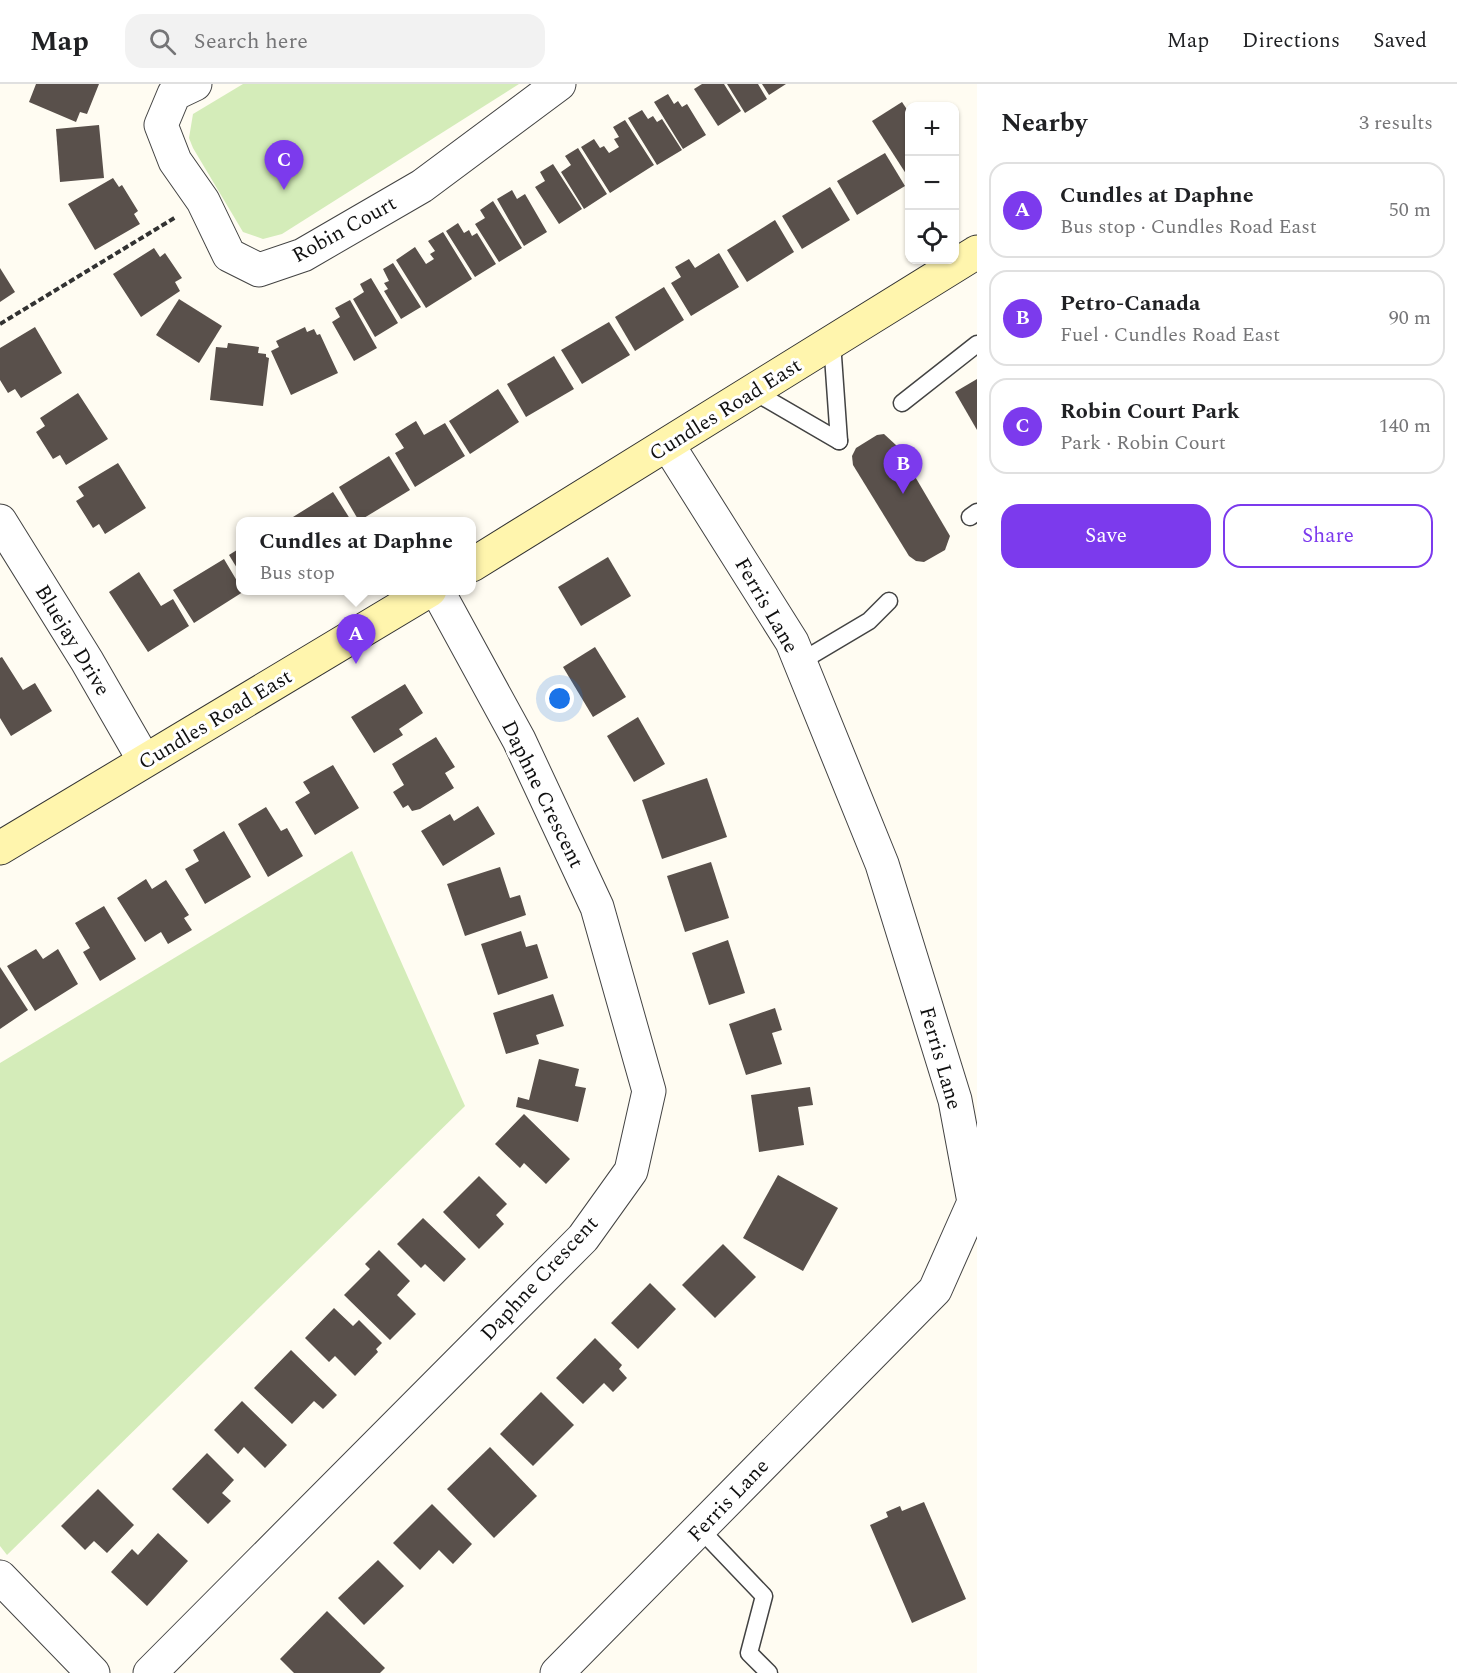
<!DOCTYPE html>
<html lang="en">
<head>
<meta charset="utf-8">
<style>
  body { margin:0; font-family:Spectral,serif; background:#f2f2f2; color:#202124 }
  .controls { position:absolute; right:18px; top:18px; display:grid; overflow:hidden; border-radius:12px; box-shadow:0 2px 4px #0004 }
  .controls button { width:54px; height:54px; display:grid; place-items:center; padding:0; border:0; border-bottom:2px solid #e0e0e0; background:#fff; color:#202124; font:30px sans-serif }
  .you { position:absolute; left:560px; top:615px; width:21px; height:21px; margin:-15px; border:4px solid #fff; border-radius:50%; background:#1a73e8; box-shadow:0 0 0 9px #1a73e833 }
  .badge { display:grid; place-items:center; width:39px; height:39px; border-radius:50%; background:#7c3aed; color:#fff; font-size:20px; font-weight:700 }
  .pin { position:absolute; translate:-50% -50px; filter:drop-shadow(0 2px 3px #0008) }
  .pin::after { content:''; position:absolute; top:32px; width:21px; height:18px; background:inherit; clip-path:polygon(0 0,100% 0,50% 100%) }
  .popup { position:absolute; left:236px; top:433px; width:240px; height:78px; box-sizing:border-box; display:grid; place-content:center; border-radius:12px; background:#fff; filter:drop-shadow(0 2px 4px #0005); font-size:20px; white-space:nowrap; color:#757577 }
  .popup b { font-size:22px; color:#202124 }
  .popup::after { content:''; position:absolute; left:50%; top:100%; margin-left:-12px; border:12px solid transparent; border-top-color:#fff }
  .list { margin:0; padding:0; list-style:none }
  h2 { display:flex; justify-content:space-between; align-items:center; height:78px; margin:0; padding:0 24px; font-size:26px }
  h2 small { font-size:20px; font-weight:400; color:#757577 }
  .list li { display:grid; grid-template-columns:39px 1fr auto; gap:18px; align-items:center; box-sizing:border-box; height:96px; margin:0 12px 12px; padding:0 12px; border:2px solid #e0e0e0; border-radius:18px }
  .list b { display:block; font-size:22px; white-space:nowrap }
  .list p { margin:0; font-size:20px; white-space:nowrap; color:#757577 }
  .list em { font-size:20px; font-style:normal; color:#757577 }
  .actions { display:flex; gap:12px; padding:18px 24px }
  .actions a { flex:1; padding:14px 0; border:2px solid #7c3aed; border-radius:18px; text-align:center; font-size:21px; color:#7c3aed }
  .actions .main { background:#7c3aed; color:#fff }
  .icon { flex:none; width:33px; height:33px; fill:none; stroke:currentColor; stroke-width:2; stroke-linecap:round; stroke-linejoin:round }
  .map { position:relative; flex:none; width:977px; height:1589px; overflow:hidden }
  header { display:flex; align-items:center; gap:36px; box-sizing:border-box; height:84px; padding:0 30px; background:#fff; border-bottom:2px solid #e0e0e0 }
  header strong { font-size:28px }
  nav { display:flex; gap:33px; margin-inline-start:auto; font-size:21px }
  .search { width:420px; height:54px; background:#f2f2f2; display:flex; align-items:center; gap:15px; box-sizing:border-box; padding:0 21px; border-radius:18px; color:#757577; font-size:22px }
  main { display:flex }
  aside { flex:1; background:#fff }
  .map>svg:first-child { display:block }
</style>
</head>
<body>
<header>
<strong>Map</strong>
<div class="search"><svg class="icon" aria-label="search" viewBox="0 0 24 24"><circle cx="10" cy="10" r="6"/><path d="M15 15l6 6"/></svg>Search here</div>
<nav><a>Map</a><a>Directions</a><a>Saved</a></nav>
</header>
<main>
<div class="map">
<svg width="977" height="1589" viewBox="0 0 977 1589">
  <rect width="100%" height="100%" fill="#fffcf2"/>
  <!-- green -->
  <g fill="#d4ecb9">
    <path d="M243,0H519L282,150L263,155L243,148L193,64L189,54L193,30Z"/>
    <path d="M352,767L465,1022L7,1471L0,1462V979Z"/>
  </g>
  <!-- building -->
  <g fill="#59504b">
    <path d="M36,0H99L87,30L80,28L76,38L29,18Z"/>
    <path d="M702,0H724L741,27L718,42L694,5Z"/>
    <path d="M727,0H758L767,15L745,29Z"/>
    <path d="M762,0H786L769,11Z"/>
    <path d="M668,10L674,20L678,17L682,23L687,20L706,51L683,65L654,18Z"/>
    <path d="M902,18L910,30V96L872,37Z"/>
    <path d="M642,26L648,35L653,32L657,38L662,35L682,66L657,81L628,34Z"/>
    <path d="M625,36L654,81L610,109L581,63L594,55L600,64L604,62L609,69L619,63L614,55L619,53L613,43Z"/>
    <path d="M99,41L104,94L60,98L56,45Z"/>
    <path d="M578,64L607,110L584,125L561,88L571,81L565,72Z"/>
    <path d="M885,69L905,102L857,131L837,97Z"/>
    <path d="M553,80L582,125L559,140L535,103L545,97L540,88Z"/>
    <path d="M113,94L119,103L122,101L138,127L134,130L140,140L95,166L68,120Z"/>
    <path d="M830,103L850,136L802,165L782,132Z"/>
    <path d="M512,106L517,115L525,110L547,148L524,162L497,115Z"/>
    <path d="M493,117L522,164L499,178L475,140L485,134L480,126Z"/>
    <path d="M775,136L794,168L747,198L727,166Z"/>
    <path d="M458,139L464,149L469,146L472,152L477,149L496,180L475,193L446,147Z"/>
    <path d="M443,148L472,195L426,224L396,176L415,163L426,180L434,175L430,170L435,167L428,157Z"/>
    <path d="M154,164L160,173L165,169L182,194L175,198L180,207L141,233L113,190Z"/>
    <path d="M719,169L739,203L691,232L671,199L681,193L675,183L689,175L695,184Z"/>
    <path d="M393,179L421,223L401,235L384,207L388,205L384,199L389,197L383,185Z"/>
    <path d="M0,184L15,208L0,218Z"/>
    <path d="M371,194L398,239L375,253L353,215L364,208L360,200Z"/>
    <path d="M664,203L684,236L635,267L615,233Z"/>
    <path d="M179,215L222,242L199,279L156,251Z"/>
    <path d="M350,216L377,264L354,277L332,238L340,233L335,224Z"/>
    <path d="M609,238L630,271L582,300L561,266Z"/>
    <path d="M35,243L62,289L21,314L15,305L8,309L0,296V264Z"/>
    <path d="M305,243L307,248L314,245L317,251L320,250L338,289L291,311L271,267L279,263L276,257Z"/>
    <path d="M228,259L259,263L258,269L266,270V273L269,274L263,322L210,316L216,263L227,264Z"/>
    <path d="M554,272L574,305L526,333L507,300Z"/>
    <path d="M977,295V346L955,308Z"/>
    <path d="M498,305L519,338L470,370L449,337Z"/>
    <path d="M78,309L108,355L66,381L60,371L53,375L36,348L45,342L40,334Z"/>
    <path d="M416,337L424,351L445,339L465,372L415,403L395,369L404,364L395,350Z"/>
    <path d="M884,350L897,362L950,452L945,466L924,478L916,477L909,472L853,381L852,372L856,364L877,351Z"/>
    <path d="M389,372L410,406L359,437L339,403Z"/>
    <path d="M118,379L146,424L105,450L99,440L93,444L76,417L84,412L78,403Z"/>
    <path d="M333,408L352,438H285Z"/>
    <path d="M240,464V489L229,471Z"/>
    <path d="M608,473L631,512L581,542L558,503Z"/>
    <path d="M224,475L240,502V506H246L194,539L173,506Z"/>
    <path d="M139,488L161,522L173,515L189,542L148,568L109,508Z"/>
    <path d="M595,563L626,613L593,633L563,583Z"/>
    <path d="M2,573L23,606L35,599L52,627L11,652L0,634V574Z"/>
    <path d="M405,600L423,629L399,645L403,651L374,669L351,633Z"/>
    <path d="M638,633L665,680L634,698L607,652Z"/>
    <path d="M436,653L455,683L445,689L454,704L420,725L412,727L408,721L403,724L393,708L404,701L392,680Z"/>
    <path d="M333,681L359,724L315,751L295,718L310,709L303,698Z"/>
    <path d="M707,694L727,753L662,775L642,716Z"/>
    <path d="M478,722L495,750L443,782L421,747L450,730L454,737Z"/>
    <path d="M266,723L281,747L287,744L303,772L268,793L238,740Z"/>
    <path d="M224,747L251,793L205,820L185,785L199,777L193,766Z"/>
    <path d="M711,778L729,834L685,848L667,792Z"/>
    <path d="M500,783L510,814L520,811L526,831L465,852L447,800Z"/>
    <path d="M146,795L152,805L166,796L189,831L184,834L192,846L168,860L161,848L145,858L117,814Z"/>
    <path d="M104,822L136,875L100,897L83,868L90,864L75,839Z"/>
    <path d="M521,847L526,863L537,860L548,894L498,911L481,860Z"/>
    <path d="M728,856L745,909L709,921L692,869Z"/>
    <path d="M36,865L43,875L58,865L78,900L35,927L7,882Z"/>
    <path d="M0,883L28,926L0,945Z"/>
    <path d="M553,910L564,942L536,951L539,960L506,970L493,929Z"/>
    <path d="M775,924L782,946L772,949L782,980L746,991L729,940Z"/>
    <path d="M539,975L579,985L575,1002L586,1004L578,1038L516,1023L518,1013L529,1016Z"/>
    <path d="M810,1003L813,1021L798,1023L804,1061L759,1068L751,1011Z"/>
    <path d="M524,1030L570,1075L546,1100L524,1079L520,1084L495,1060Z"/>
    <path d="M778,1091L838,1124L803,1187L743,1154Z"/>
    <path d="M479,1092L507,1120L496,1131L504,1140L479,1165L443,1128Z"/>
    <path d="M423,1134L466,1175L444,1198L425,1180L421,1184L397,1160Z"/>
    <path d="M723,1160L756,1193L715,1234L682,1201Z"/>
    <path d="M379,1166L410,1197L397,1211L416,1230L390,1256L344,1211L370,1185L365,1180Z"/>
    <path d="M650,1199L676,1225L638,1265L611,1239Z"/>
    <path d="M334,1224L353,1242L359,1236L382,1259L376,1265L378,1268L355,1292L335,1272L329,1278L305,1254Z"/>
    <path d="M595,1254L622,1281L619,1285L627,1294L613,1308L604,1299L583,1320L556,1294Z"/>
    <path d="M291,1266L337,1311L323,1325L314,1317L292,1340L254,1304Z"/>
    <path d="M541,1308L574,1341L533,1382L500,1350Z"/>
    <path d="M242,1317L287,1361L265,1384L244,1363L238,1370L214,1346Z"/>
    <path d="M490,1363L537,1412L494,1454L447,1405Z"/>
    <path d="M207,1369L234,1396L222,1409L231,1417L208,1440L172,1405Z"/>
    <path d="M98,1405L134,1441L107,1469L94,1457L85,1466L61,1442Z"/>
    <path d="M924,1418L966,1515L912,1539L870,1441L888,1433L886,1428L900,1422L902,1427Z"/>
    <path d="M432,1420L472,1460L453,1480L439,1466L420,1486L393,1459Z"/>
    <path d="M158,1449L188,1477L147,1522L111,1488L132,1465L138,1471Z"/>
    <path d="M378,1476L404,1502L364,1541L338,1514Z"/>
    <path d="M327,1527L385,1584L380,1589H294L280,1575Z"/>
  </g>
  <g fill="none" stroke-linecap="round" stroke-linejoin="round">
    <defs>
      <g id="service">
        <path d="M832,258L839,357"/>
        <path d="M753,307L839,357"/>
        <path d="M902,319L977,260"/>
        <path d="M970,433L977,428"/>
        <path d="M800,578L869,537L889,517"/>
        <path d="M700,1445L764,1512L749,1569L769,1589"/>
      </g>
      <g id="minor">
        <path d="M195,0L174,10L161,41L175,77L203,117L229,171L259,186L303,171L422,102L559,0"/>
        <path d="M0,437L87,577L144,676"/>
        <path d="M0,1493L93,1589"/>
        <path d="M150,1589L583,1154L631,1087L649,1007L597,823L519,656L437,506"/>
        <path d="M557,1589L935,1206L974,1118L955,1016L882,780L792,558L668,361"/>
      </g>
      <g id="secondary">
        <path d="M472,481L977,168"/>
        <path d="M0,764L430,506"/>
      </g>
    </defs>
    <!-- service casing -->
    <use href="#service" stroke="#434343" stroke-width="19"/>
    <!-- minor casing -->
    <use href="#minor" stroke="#434343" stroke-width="35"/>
    <!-- secondary casing -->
    <use href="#secondary" stroke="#323232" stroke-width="35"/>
    <!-- path -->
    <path stroke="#323232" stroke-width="4" stroke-dasharray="6 3" stroke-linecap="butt" d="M0,240L176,133"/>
    <!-- service -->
    <use href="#service" stroke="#fff" stroke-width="16"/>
    <!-- minor -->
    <use href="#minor" stroke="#fff" stroke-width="33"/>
    <!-- secondary -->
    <use href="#secondary" stroke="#fff5ad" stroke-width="33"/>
  </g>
  <g text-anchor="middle" stroke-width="6" stroke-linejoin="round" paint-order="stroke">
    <!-- street labels -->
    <g font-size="21" fill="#101010" stroke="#fff">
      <text transform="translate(344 145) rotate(-29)" y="7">Robin Court</text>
      <text transform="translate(725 325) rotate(-32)" y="7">Cundles Road East</text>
      <text transform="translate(767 521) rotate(60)" y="7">Ferris Lane</text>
      <text transform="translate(73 556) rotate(59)" y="7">Bluejay Drive</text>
      <text transform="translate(215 635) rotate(-31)" y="7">Cundles Road East</text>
      <text transform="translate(543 710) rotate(64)" y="7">Daphne Crescent</text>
      <text transform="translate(941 974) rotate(74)" y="7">Ferris Lane</text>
      <text transform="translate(539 1194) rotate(-47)" y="7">Daphne Crescent</text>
      <text transform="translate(728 1416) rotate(-46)" y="7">Ferris Lane</text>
    </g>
  </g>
</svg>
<div class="controls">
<button>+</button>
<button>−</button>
<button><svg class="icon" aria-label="locate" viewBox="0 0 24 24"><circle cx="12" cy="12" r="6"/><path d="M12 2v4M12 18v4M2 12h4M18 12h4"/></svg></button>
</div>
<div class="you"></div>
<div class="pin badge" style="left:356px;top:580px">A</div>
<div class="popup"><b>Cundles at Daphne</b>Bus stop</div>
<div class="pin badge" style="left:903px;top:410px">B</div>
<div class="pin badge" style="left:284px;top:106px">C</div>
</div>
<aside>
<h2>Nearby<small>3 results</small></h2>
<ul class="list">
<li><span class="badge">A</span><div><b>Cundles at Daphne</b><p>Bus stop · Cundles Road East</p></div><em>50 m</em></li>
<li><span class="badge">B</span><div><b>Petro-Canada</b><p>Fuel · Cundles Road East</p></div><em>90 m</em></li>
<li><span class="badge">C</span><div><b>Robin Court Park</b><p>Park · Robin Court</p></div><em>140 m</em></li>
</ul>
<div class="actions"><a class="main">Save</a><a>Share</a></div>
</aside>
</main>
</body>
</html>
